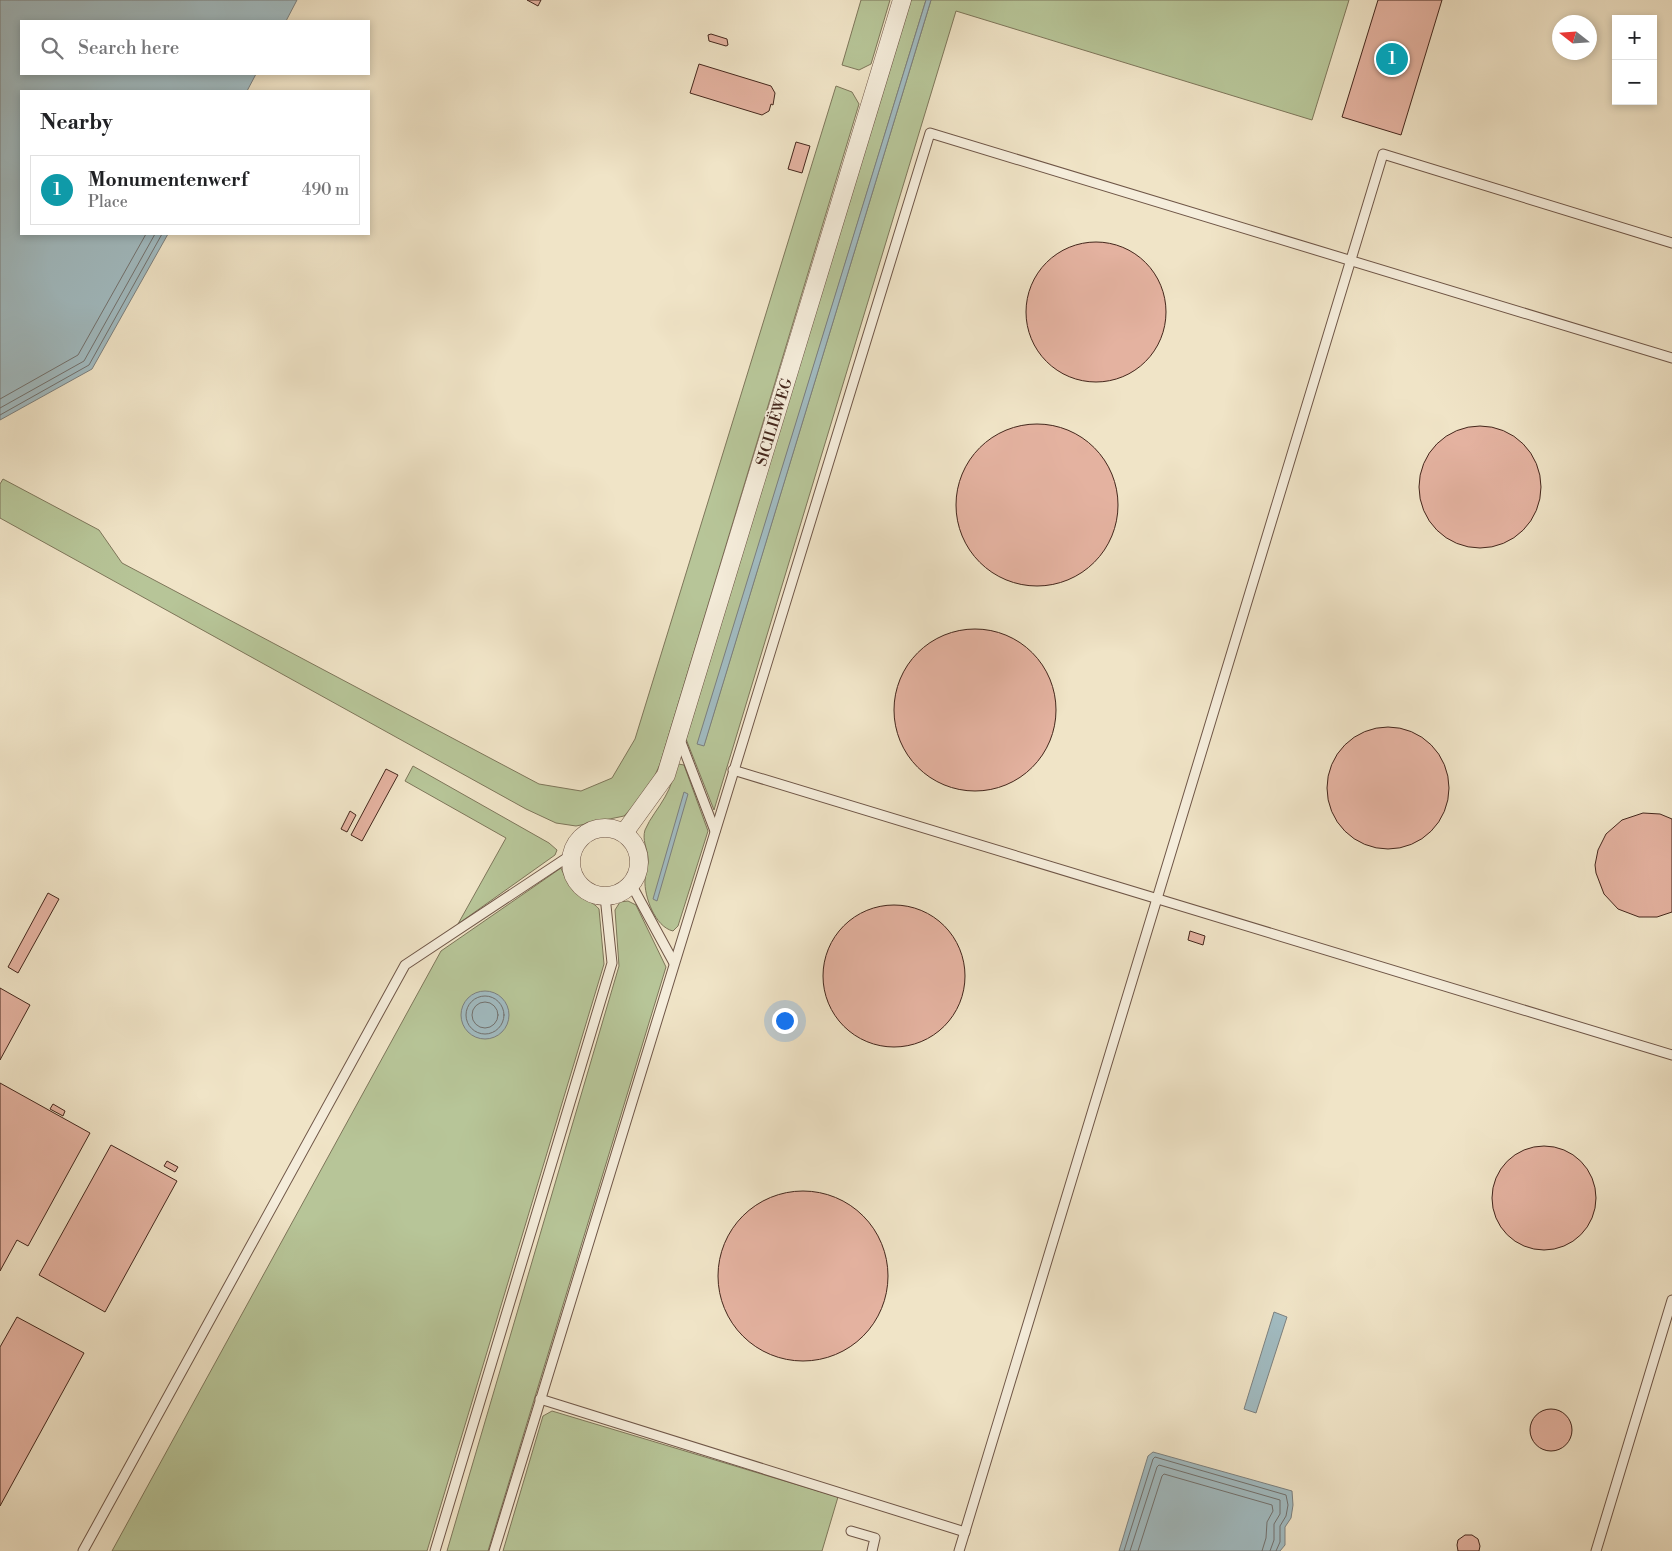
<!DOCTYPE html>
<html lang="en">
<head>
<meta charset="utf-8">
<style>
  body { margin:0; font-family:"Libre Bodoni",serif; background:#f6f6f6; color:#202124 }
  .controls { position:absolute; right:15px; top:15px; display:grid; overflow:hidden; border-radius:0px; box-shadow:0 2px 8px #0003 }
  .controls button { width:45px; height:45px; display:grid; place-items:center; padding:0; border:0; border-bottom:1px solid #e0e0e0; background:#fff; color:#202124; font:25px sans-serif }
  .compass { position:absolute; left:1552px; top:15px; width:45px; height:45px; border-radius:50%; background:#fff; box-shadow:0 2px 8px #0003; rotate:287deg }
  .you { position:absolute; left:784px; top:1020px; width:18px; height:18px; margin:-12px; border:4px solid #fff; border-radius:50%; background:#1a73e8; box-shadow:0 0 0 8px #1a73e833 }
  .badge { display:grid; place-items:center; width:32px; height:32px; border-radius:50%; background:#8f2418; color:#fff; font-size:16px; font-weight:700 }
  .pin { position:absolute; translate:-50% -50%; border:2px solid #fff; box-shadow:0 1px 5px #0006 }
  .list { margin:0; padding:0; list-style:none }
  h2 { display:flex; justify-content:space-between; align-items:center; height:65px; margin:0; padding:0 20px; font-size:21px }
  h2 small { font-size:16px; font-weight:400; color:#757577 }
  .list li { display:grid; grid-template-columns:32px 1fr auto; gap:15px; align-items:center; box-sizing:border-box; height:70px; margin:0 10px 10px; padding:0 10px; border:1px solid #e0e0e0; border-radius:0px }
  .list b { display:block; font-size:19px; white-space:nowrap }
  .list p { margin:0; font-size:16px; white-space:nowrap; color:#757577 }
  .list em { font-size:16px; font-style:normal; color:#757577 }
  .icon { flex:none; width:28px; height:28px; fill:none; stroke:currentColor; stroke-width:2; stroke-linecap:round; stroke-linejoin:round }
  .map { position:relative; flex:none; width:1672px; height:1551px; overflow:hidden }
  .search { position:absolute; background:#fff; box-shadow:0 2px 8px #0003; left:20px; top:20px; width:350px; height:55px; display:flex; align-items:center; gap:12px; box-sizing:border-box; padding:0 18px; border-radius:0px; color:#757577; font-size:19px }
  .panel { position:absolute; background:#fff; box-shadow:0 2px 8px #0003; left:20px; top:90px; width:350px; height:145px; border-radius:0px }
  .map>svg:first-child { display:block }
</style>
</head>
<body>
<div class="map">
<svg width="1672" height="1551" viewBox="0 0 1672 1551">
  <rect width="100%" height="100%" fill="#f0e4c7"/>
  <filter id="stains"><feTurbulence type="fractalNoise" baseFrequency=".004" numOctaves="4"/><feColorMatrix values="0 0 0 0 .2 0 0 0 0 .09 0 0 0 0 .02 0 0 0 .5 -.17"/></filter>
  <radialGradient id="worn" r=".72"><stop offset=".6" stop-color="#630" stop-opacity="0"/><stop offset="1" stop-color="#630" stop-opacity=".3"/></radialGradient>
  <!-- green -->
  <g fill="#b7c598" stroke="#7e765a">
    <path d="M861,0H890L871,64L859,70L842,65Z"/>
    <path d="M911,0H926L698,744L704,745L931,0H1349L1312,120L956,11L714,810L686,739Z"/>
    <path d="M836,86L852,92L859,104L660,764L652,782L640,799L624,816L576,826L556,823L526,809L0,518V484L3,479L99,530L122,563L539,784L581,791L612,778L635,739Z"/>
    <path d="M678,764L684,765L708,831L678,926L673,931C655,927 644,896 645,880C645,872 649,865 648,857C647,848 642,840 645,830C650,818 659,808 665,797C671,787 674,775 678,764Z"/>
    <path d="M413,766L549,843L557,850L555,855L458,924L506,838L405,781Z"/>
    <path d="M561,868C566,880 571,891 582,898C590,903 593,902 599,909L604,964L427,1551H112L441,951Z"/>
    <path d="M628,901L636,905L666,967L488,1551H447L619,966L615,910L620,902Z"/>
    <path d="M552,1411L838,1497L822,1551H503L543,1416Z"/>
  </g>
  <!-- water -->
  <g fill="#a1bbc1" stroke="#7c807f">
    <path d="M0,0H297L286,21H21V74H256L247,91H21V234H168L92,369L0,420Z"/>
    <path d="M926,0H931L704,746L697,744Z"/>
    <path d="M684,792L688,794L657,901L653,899Z"/>
    <circle cx="485" cy="1015" r="24"/>
    <path d="M1274,1312L1287,1317L1256,1413L1244,1409Z"/>
    <path d="M1153,1452L1292,1491L1293,1505L1291,1518L1285,1527V1545L1280,1551H1119L1148,1456Z"/>
  </g>
  <g fill="none" stroke-linecap="round" stroke-linejoin="round">
    <!-- shore -->
    <g stroke="#72716e" stroke-width="1">
      <path d="M0,399L78,355L146,234"/>
      <path d="M0,408L84,361L155,234"/>
      <path d="M0,415L89,365L162,234"/>
      <circle cx="485" cy="1015" r="19"/>
      <circle cx="485" cy="1015" r="13"/>
      <path d="M1124,1551L1153,1459L1155,1457L1286,1495L1288,1505L1286,1516L1280,1526V1542L1276,1551"/>
      <path d="M1130,1551L1157,1467L1159,1465L1280,1500V1514L1274,1524V1540L1270,1551"/>
      <path d="M1138,1551L1162,1476L1164,1474L1272,1505L1273,1511L1267,1522L1266,1538L1262,1551"/>
    </g>
  </g>
  <!-- building -->
  <g fill="#e4b2a0" stroke="#44271c">
    <path d="M527,0H541L538,6Z"/>
    <path d="M1378,0H1442L1401,135L1342,117Z"/>
    <path d="M711,34L727,39L728,45L726,46L709,41L708,35Z"/>
    <path d="M699,64L771,86L775,93L773,105L771,104L769,111L762,115L690,93Z"/>
    <path d="M796,142L810,146L802,173L788,169Z"/>
    <circle cx="1096" cy="312" r="70"/>
    <circle cx="1037" cy="505" r="81"/>
    <circle cx="1480" cy="487" r="61"/>
    <circle cx="975" cy="710" r="81"/>
    <circle cx="1388" cy="788" r="61"/>
    <path d="M386,769L398,775L362,841L351,835Z"/>
    <path d="M350,811L356,815L347,832L341,829Z"/>
    <path d="M1643,813L1660,814L1672,819V912L1657,917H1639L1618,909L1604,894L1596,873L1595,865L1598,850L1606,834L1622,820Z"/>
    <path d="M48,893L59,899L18,973L8,967Z"/>
    <circle cx="894" cy="976" r="71"/>
    <path d="M1190,931L1205,936L1203,945L1188,940Z"/>
    <path d="M0,988L30,1005L0,1060Z"/>
    <path d="M0,1083L90,1133L28,1246L17,1240L0,1271Z"/>
    <path d="M53,1104L65,1111L63,1116L50,1109Z"/>
    <path d="M111,1145L177,1181L105,1312L39,1275Z"/>
    <circle cx="1544" cy="1198" r="52"/>
    <path d="M167,1161L178,1167L175,1172L164,1166Z"/>
    <circle cx="803" cy="1276" r="85"/>
    <path d="M17,1317L84,1353L0,1506V1347Z"/>
    <circle cx="1551" cy="1430" r="21"/>
    <path d="M1465,1535H1472L1478,1539L1480,1546L1479,1551H1458L1457,1545L1458,1540Z"/>
  </g>
  <g fill="none" stroke-linecap="round" stroke-linejoin="round">
    <defs>
      <g id="lane">
        <path d="M679,737L715,831"/>
        <path d="M733,770L1672,1055"/>
        <path d="M631,884L674,963"/>
        <path d="M540,1399L965,1532"/>
        <path d="M851,1531L875,1538L872,1551"/>
        <path d="M83,1551L405,965L571,855"/>
        <path d="M435,1551L612,963L605,896"/>
        <path d="M494,1551L930,133L1672,358"/>
        <path d="M959,1551L1383,154L1672,243"/>
        <path d="M1596,1551L1672,1300"/>
      </g>
      <g id="street">
        <circle cx="605" cy="862" r="34"/>
        <path d="M624,833L666,775L902,0"/>
      </g>
    </defs>
    <!-- lane casing -->
    <use href="#lane" stroke="#6f5647" stroke-width="11"/>
    <!-- street casing -->
    <use href="#street" stroke="#6f5647" stroke-width="19"/>
    <!-- lane -->
    <use href="#lane" stroke="#f5eddb" stroke-width="9"/>
    <!-- street -->
    <use href="#street" stroke="#f5eddb" stroke-width="18"/>
  </g>
  <g text-anchor="middle" stroke-width="4" stroke-linejoin="round" paint-order="stroke">
    <!-- street labels -->
    <g font-size="15" fill="#44271c" stroke="#f5eddb">
      <text transform="translate(774 422) rotate(-73)" y="5">SICILIËWEG</text>
    </g>
  </g>
  <rect width="100%" height="100%" filter="url(#stains)"/>
  <rect width="100%" height="100%" fill="url(#worn)"/>
</svg>
<div class="controls">
<button>+</button>
<button>−</button>
</div>
<svg class="compass" viewBox="-18 -18 36 36"><path d="M0-13l5 13h-10z" fill="#e53935"/><path d="M0 13l5-13h-10z" fill="#757577"/></svg>
<div class="you"></div>
<div class="pin badge" style="left:1392px;top:59px;background:#0f9aa8">1</div>
<div class="search"><svg class="icon" aria-label="search" viewBox="0 0 24 24"><circle cx="10" cy="10" r="6"/><path d="M15 15l6 6"/></svg>Search here</div>
<section class="panel">
<h2>Nearby<small></small></h2>
<ul class="list">
<li><span class="badge" style="background:#0f9aa8">1</span><div><b>Monumentenwerf</b><p>Place</p></div><em>490 m</em></li>
</ul>
</section>
</div>
</body>
</html>
